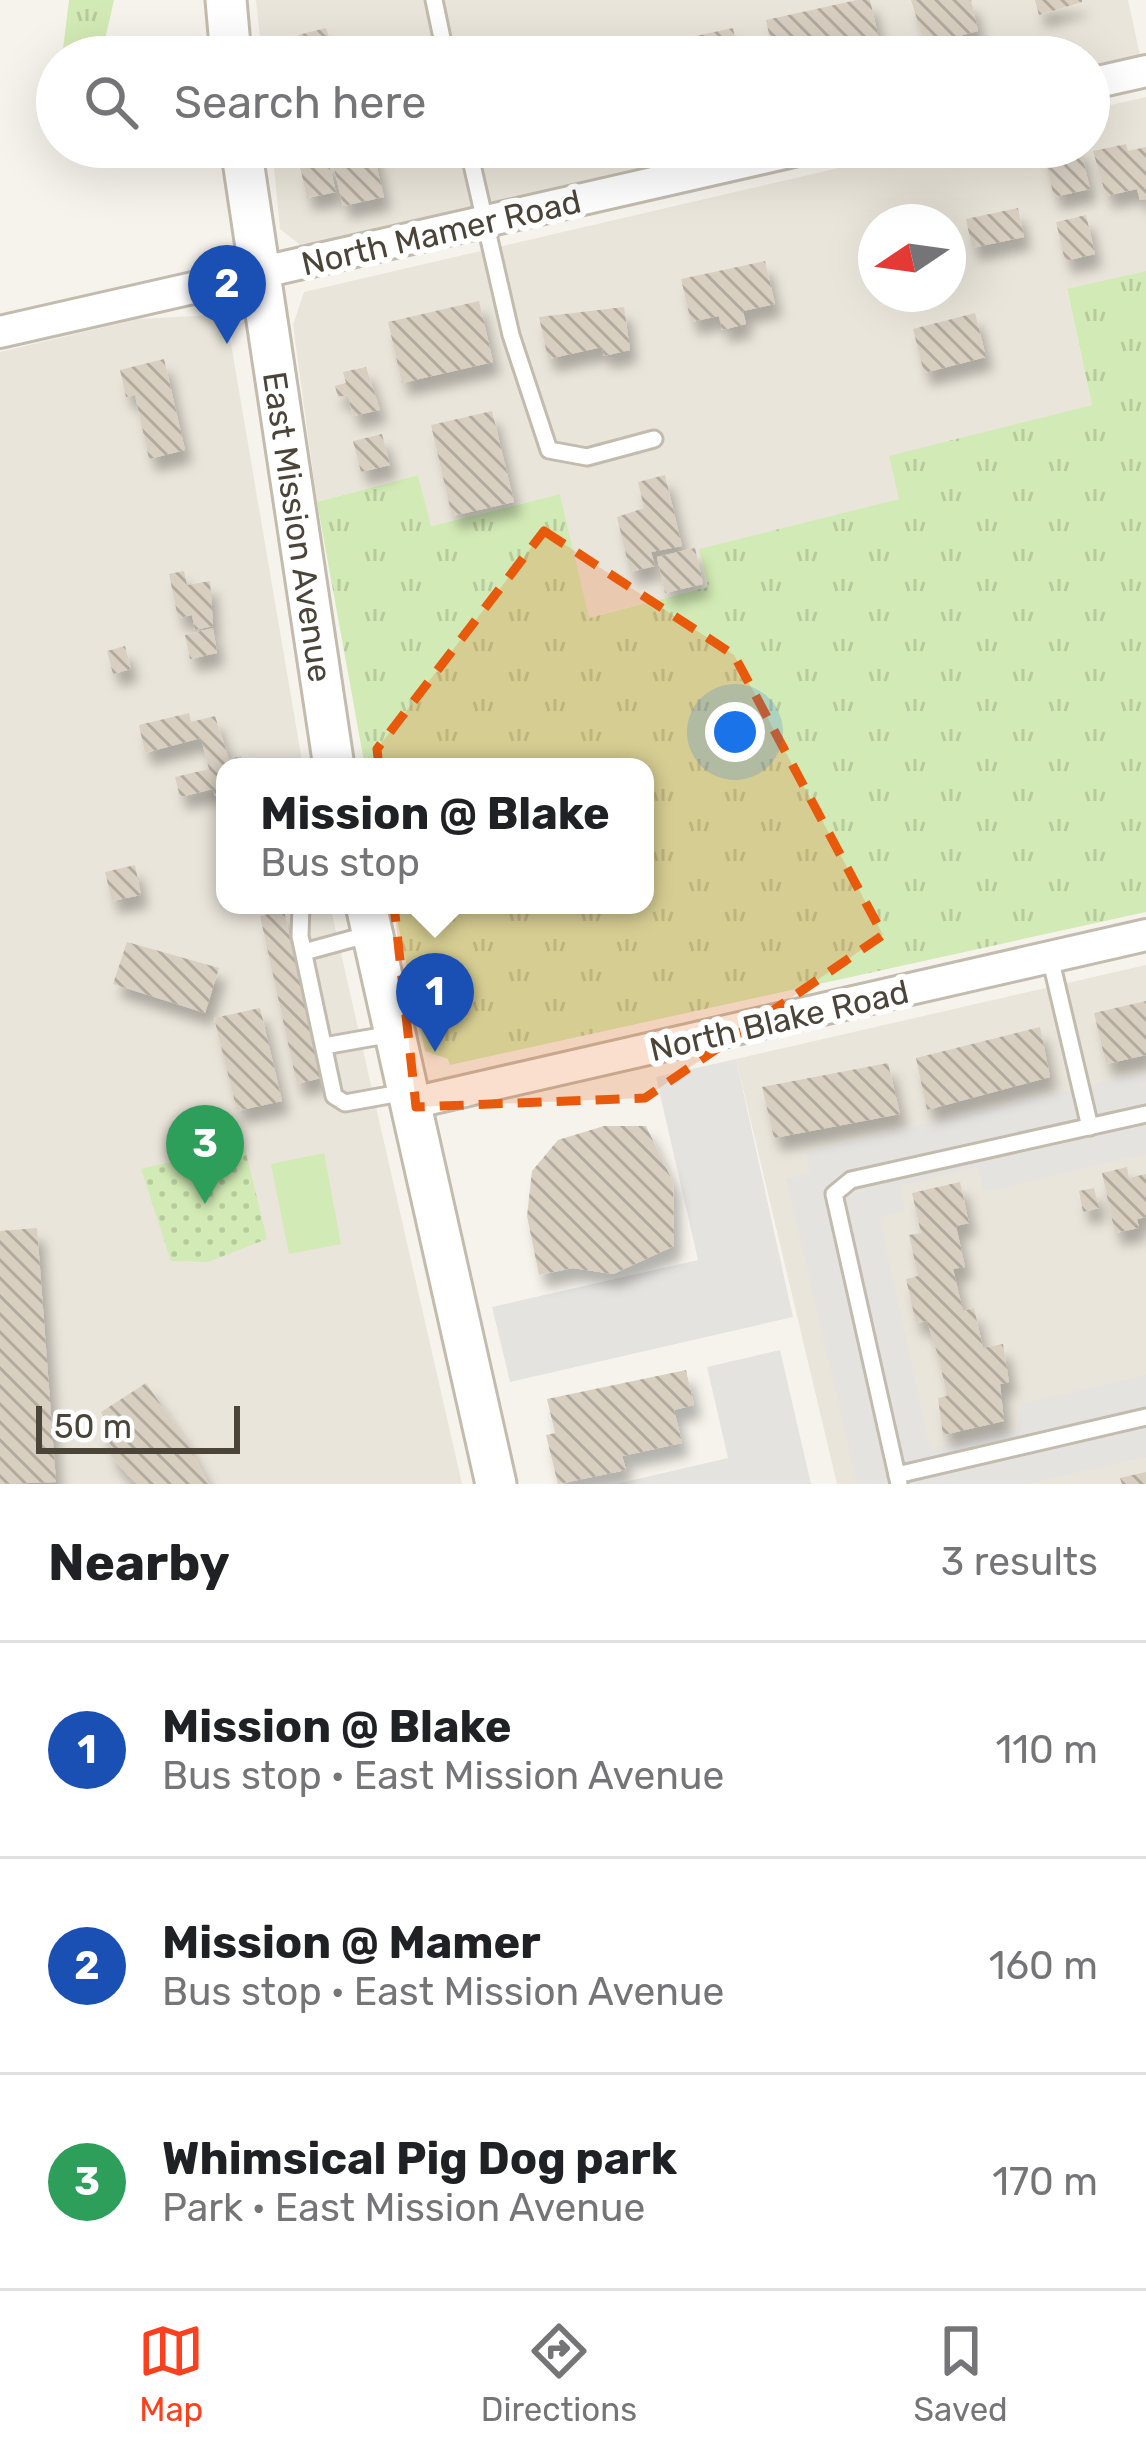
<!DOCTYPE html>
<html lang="en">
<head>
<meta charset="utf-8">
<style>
  body { margin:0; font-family:Rubik,sans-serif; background:#f6f6f6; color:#202124 }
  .compass { position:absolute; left:858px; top:204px; width:108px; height:108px; border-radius:50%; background:#fff; box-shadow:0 12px 48px #0002; rotate:257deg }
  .scale { position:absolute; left:36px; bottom:30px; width:204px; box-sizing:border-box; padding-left:12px; border:6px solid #4b4439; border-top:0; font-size:33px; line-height:42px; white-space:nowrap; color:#4b4439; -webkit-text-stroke:9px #fff; paint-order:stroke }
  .you { position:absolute; left:735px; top:732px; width:42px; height:42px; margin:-30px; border:9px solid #fff; border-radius:50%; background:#1a73e8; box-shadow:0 0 0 18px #1a73e833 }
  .badge { display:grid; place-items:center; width:78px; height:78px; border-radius:50%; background:#fc3f1d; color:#fff; font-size:39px; font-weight:700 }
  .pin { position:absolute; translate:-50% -99px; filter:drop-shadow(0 3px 6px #0008) }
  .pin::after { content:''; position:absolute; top:63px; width:42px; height:36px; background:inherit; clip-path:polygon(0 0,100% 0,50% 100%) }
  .popup { position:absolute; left:216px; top:758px; width:438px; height:156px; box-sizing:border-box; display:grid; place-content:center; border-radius:24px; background:#fff; filter:drop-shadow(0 3px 9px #0005); font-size:39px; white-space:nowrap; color:#757577 }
  .popup b { font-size:45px; color:#202124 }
  .popup::after { content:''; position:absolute; left:50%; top:100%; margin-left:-24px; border:24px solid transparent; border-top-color:#fff }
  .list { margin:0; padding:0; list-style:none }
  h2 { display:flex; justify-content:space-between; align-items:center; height:156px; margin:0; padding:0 48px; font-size:51px }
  h2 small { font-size:39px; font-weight:400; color:#757577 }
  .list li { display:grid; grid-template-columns:78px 1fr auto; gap:36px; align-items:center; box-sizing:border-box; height:216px; padding:0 48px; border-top:3px solid #e0e0e0 }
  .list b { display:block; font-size:45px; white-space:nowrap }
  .list p { margin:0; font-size:39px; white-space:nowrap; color:#757577 }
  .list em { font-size:39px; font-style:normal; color:#757577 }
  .icon { flex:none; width:66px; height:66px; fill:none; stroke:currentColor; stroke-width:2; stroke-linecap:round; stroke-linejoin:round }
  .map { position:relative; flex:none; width:1146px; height:1484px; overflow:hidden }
  .search { position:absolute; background:#fff; box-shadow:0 12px 48px #0002; left:36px; right:36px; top:36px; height:132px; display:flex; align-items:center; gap:30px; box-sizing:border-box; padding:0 42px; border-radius:66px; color:#757577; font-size:45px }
  .sheet { height:804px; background:#fff }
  nav { display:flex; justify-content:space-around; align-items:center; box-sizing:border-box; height:168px; border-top:3px solid #e0e0e0; background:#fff; font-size:33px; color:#757577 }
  nav a { display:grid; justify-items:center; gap:6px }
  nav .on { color:#fc3f1d }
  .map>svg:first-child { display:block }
</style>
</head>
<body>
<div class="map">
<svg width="1146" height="1484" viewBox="0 0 1146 1484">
  <defs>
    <pattern id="grass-tufts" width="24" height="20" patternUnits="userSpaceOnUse" patternTransform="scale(3)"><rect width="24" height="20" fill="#d2eab5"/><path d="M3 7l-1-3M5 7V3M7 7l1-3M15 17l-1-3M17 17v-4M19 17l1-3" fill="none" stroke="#b6ca9c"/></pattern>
    <pattern id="park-dots" width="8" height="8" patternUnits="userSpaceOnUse" patternTransform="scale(3)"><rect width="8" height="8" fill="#d2eab5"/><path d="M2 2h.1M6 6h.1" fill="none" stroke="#b6ca9c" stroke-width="1.8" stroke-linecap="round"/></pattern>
    <pattern id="building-back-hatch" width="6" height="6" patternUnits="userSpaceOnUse" patternTransform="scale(3)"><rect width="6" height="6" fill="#d8cfc1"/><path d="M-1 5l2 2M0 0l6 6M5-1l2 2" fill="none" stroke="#b1aa9e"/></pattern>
    <filter id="shadow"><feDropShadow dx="7" dy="13" stdDeviation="6" flood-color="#0004"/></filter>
  </defs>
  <rect width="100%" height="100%" fill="#f6f3ec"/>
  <!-- residential -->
  <g fill="#eae5da" fill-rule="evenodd">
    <path d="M256,0H1128L1141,60L1089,72V57H262Z"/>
    <path d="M1146,97V271L1067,290L1092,405L890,456L900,499L700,549L709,587L588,618L560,494L430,526L418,475L317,502L293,325L304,292L929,147H1089V110ZM876,222H948V294H876Z"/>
    <path d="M272,147H761L308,251L280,229Z"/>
    <path d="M212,315L228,326L303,767H225V905H330L462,1484H0V352L138,319Z"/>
    <path d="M1146,965V1484H837L736,1059Z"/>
  </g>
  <!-- grass -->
  <g fill="url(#grass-tufts)">
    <path d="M69,0H114L101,57H62Z"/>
    <path d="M1146,271V912L450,1065L448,1059L425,1051L394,905H645V767H365L317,502L418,475L431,526L560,494L589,618L708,587L699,549L899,499L889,456L1092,405L1067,289Z"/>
  </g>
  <!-- park -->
  <path fill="url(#park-dots)" d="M244,1145L267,1239L208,1262L171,1261L141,1169Z"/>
  <!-- garden -->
  <path fill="#d2eab5" d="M324,1153L341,1244L289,1254L271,1164Z"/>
  <!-- parking -->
  <g fill="#e5e3e0">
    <path d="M736,1059L793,1317L510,1382L492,1307L698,1260L656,1077Z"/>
    <path d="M1146,1072V1154L984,1192L978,1167L900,1186L905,1210L880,1218L930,1449L1018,1429L1021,1404L1146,1375V1457L1026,1484H857L786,1179L810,1173L806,1152Z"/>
    <path d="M780,1350L811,1484H616L728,1458L707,1367Z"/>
  </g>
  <!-- building -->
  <g fill="url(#building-back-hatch)" filter="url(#shadow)">
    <path d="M857,0H870L880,44L848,51L850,57H774L766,20Z"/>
    <path d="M911,0H971L978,31L925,45Z"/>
    <path d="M1035,0H1082V2L1039,15Z"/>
    <path d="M326,28L336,57H298V35Z"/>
    <path d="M733,28L739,57H631L630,50Z"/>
    <path d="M1126,144L1128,151L1146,147V199L1140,200L1137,189L1106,196L1093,151Z"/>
    <path d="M329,147H372L384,197L343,206Z"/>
    <path d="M1080,147L1090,189L1054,197L1042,148Z"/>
    <path d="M328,160L336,192L307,198L300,167Z"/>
    <path d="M1018,208L1024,237L972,248L966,219Z"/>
    <path d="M1086,215L1095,254L1065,261L1056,222Z"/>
    <path d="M765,261L775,304L743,311L746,324L722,330L719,316L691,322L681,279Z"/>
    <path d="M479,301L493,362L402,383L388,322Z"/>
    <path d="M624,307L630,350L604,356L602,347L548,359L539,317Z"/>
    <path d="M975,313L986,357L924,373L913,329Z"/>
    <path d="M164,359L185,450L149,459L135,395L126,397L120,370Z"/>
    <path d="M366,367L380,410L353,416L348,395L338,397L335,386L346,383L343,372Z"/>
    <path d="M492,411L514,502L452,516L431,425Z"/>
    <path d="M382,434L390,465L361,472L353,441Z"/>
    <path d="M665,475L682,546L651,552L655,566L630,572L617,517L644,508L638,482Z"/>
    <path d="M695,548L703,584L665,593L657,557Z"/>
    <path d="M184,571L187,585L210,581L213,626L195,630L192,615L178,618L169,574Z"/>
    <path d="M213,628L217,653L190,659L185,635Z"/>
    <path d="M125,646L131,669L113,674L107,651Z"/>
    <path d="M189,713L191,722L215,716L229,759L241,756L243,767H225V794L215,796L213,789L180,797L175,777L209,769L201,738L145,753L139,725Z"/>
    <path d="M135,865L141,895L112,901L105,872Z"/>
    <path d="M284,911L321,1078L297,1084L260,916Z"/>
    <path d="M127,942L219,968L205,1013L113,984Z"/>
    <path d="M1146,1001V1055L1106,1064L1094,1013Z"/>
    <path d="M260,1008L282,1101L237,1111L214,1018Z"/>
    <path d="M1040,1027L1050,1077L927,1110L916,1058Z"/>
    <path d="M888,1063L900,1114L774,1138L762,1087Z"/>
    <path d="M604,1126H646L673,1182L674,1246L613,1274L573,1268L539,1275L527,1216L532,1171L558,1140Z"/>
    <path d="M1127,1167L1129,1178L1146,1174V1217L1137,1219L1139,1228L1115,1233L1102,1173Z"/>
    <path d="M960,1182L969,1223L956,1226L965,1267L953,1269L963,1311L974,1308L983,1348L1003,1344L1009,1382L1000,1384L1004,1421L943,1435L938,1398L947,1396L939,1359L927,1321L916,1323L906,1279L918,1276L909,1235L921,1233L912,1193Z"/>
    <path d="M1094,1188L1099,1208L1083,1212L1079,1191Z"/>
    <path d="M37,1228L56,1482L0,1484V1231Z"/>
    <path d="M686,1370L694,1405L674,1410L682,1443L622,1456L626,1470L558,1484L546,1435L555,1433L547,1399Z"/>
    <path d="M146,1383L186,1441L209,1484H135L108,1452L113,1449L100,1429L108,1423L101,1412Z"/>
    <path d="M1146,1472V1484H1122L1120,1478Z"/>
  </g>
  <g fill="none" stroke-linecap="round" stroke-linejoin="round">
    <defs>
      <g id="service">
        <path d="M434,0L446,57"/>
        <path d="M468,147L511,335L549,450L587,457L654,439"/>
        <path d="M301,905L300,936L334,1096L345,1103L406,1092"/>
        <path d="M304,952L370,934"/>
        <path d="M1050,957L1090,1127"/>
        <path d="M324,1046L392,1034"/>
        <path d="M897,1475L1146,1417"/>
        <path d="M899,1484L834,1194L851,1180L1146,1114"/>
      </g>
      <g id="minor">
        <path d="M1089,84L1146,71"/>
        <path d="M0,332L811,147"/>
        <path d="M412,1103L1146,935"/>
      </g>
      <g id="tertiary">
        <path d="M226,0L231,57"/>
        <path id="s1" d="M241,147L334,767"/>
        <path d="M366,905L496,1484"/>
      </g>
    </defs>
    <!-- service casing -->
    <use href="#service" stroke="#c2bbae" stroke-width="21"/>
    <!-- minor casing -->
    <use href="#minor" stroke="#c2bbae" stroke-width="36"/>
    <!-- tertiary casing -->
    <use href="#tertiary" stroke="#c2bbae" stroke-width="45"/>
    <!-- service -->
    <use href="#service" stroke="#fff" stroke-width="15"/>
    <!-- minor -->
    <use href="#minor" stroke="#fff" stroke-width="30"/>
    <!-- tertiary -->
    <use href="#tertiary" stroke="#fff" stroke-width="39"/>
  </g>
  <!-- marked area -->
  <path fill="#e8590c" fill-opacity="0.2" stroke="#e8590c" stroke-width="9" stroke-dasharray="24 15" stroke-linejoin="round" d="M544,531L734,655L883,935L645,1098L416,1107L377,749Z"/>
  <g text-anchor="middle" stroke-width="12" stroke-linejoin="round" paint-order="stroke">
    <!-- street labels -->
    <g font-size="33" fill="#4b4439" stroke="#fff">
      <text transform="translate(441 232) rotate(-13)" y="12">North Mamer Road</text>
      <text dy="12" stroke="none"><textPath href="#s1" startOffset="384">East Mission Avenue</textPath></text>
      <text transform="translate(779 1020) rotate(-13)" y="12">North Blake Road</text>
    </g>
  </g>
</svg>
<svg class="compass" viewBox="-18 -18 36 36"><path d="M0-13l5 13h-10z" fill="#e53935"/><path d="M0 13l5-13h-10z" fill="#757577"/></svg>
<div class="scale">50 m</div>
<div class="you"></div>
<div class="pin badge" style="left:435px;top:1052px;background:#1a4fb4">1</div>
<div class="popup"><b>Mission @ Blake</b>Bus stop</div>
<div class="pin badge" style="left:227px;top:344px;background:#1a4fb4">2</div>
<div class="pin badge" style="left:205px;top:1204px;background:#2e9e5b">3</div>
<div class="search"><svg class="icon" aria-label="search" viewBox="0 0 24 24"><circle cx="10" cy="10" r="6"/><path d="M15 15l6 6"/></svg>Search here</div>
</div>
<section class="sheet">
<h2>Nearby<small>3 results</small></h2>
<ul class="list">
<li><span class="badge" style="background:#1a4fb4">1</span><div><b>Mission @ Blake</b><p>Bus stop · East Mission Avenue</p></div><em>110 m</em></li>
<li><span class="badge" style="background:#1a4fb4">2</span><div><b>Mission @ Mamer</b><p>Bus stop · East Mission Avenue</p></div><em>160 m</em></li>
<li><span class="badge" style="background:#2e9e5b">3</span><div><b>Whimsical Pig Dog park</b><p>Park · East Mission Avenue</p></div><em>170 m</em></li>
</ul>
</section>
<nav>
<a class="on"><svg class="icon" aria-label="map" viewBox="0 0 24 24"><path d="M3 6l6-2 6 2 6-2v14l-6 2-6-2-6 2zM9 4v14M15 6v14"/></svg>Map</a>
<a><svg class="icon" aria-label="directions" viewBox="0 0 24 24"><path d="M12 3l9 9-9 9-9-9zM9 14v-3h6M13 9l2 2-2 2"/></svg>Directions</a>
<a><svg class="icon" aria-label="saved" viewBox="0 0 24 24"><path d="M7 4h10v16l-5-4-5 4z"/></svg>Saved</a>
</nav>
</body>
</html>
